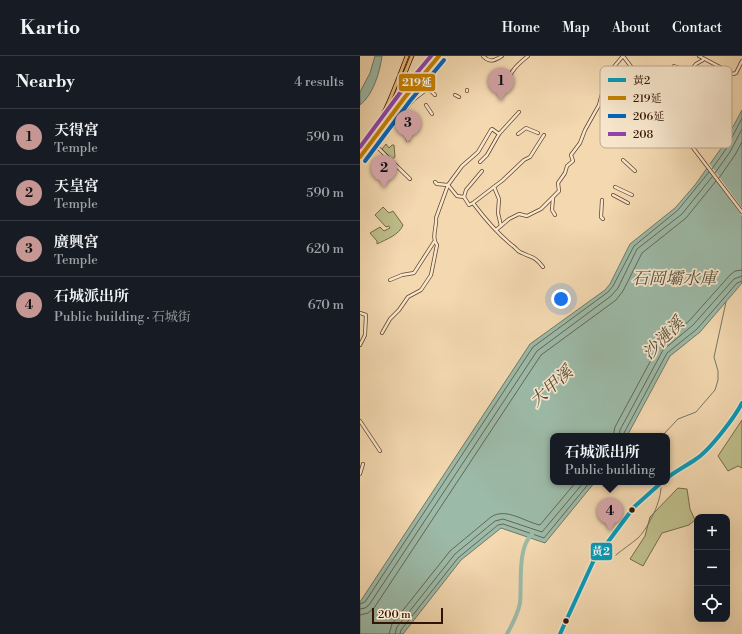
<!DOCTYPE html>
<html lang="en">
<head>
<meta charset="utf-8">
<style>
  body { margin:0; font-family:"Libre Bodoni","Noto Serif TC",serif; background:#20242c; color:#f1f3f6 }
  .controls { position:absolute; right:12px; bottom:12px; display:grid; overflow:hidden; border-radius:8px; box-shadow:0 4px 16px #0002 }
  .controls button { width:36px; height:36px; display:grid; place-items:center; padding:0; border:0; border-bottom:1px solid #363941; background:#171b24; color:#f1f3f6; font:20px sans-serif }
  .scale { position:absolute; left:12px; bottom:10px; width:71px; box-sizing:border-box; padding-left:4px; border:2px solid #311300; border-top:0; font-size:11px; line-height:14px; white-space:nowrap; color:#311300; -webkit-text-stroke:3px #f7e6cc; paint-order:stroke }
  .you { position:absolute; left:201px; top:243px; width:14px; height:14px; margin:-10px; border:3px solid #fff; border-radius:50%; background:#1a73e8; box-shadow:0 0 0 6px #1a73e833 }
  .badge { display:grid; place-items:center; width:26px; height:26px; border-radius:50%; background:#c59692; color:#111; font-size:13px; font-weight:700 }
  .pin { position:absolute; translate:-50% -33px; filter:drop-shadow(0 1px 2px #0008) }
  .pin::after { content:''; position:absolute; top:21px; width:14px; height:12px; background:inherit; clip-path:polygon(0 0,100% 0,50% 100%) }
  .popup { position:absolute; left:190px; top:377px; width:120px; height:52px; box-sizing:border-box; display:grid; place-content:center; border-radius:8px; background:#171b24; filter:drop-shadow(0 1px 3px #0005); font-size:13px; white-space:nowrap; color:#9ea1a6 }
  .popup b { font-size:15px; color:#f1f3f6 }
  .popup::after { content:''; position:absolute; left:50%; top:100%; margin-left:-8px; border:8px solid transparent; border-top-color:#171b24 }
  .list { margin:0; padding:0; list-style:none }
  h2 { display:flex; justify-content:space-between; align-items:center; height:52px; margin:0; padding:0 16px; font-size:17px }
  h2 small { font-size:13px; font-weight:400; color:#9ea1a6 }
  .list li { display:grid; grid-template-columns:26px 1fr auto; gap:12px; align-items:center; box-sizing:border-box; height:56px; padding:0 16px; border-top:1px solid #363941 }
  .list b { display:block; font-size:15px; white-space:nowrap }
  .list p { margin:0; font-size:13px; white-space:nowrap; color:#9ea1a6 }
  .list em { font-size:13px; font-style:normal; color:#9ea1a6 }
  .icon { flex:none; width:22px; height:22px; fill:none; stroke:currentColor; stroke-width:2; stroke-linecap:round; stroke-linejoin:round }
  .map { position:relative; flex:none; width:382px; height:578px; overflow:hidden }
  header { display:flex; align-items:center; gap:24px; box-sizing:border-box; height:56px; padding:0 20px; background:#171b24; border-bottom:1px solid #363941 }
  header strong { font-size:19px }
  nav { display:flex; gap:22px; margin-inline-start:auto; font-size:14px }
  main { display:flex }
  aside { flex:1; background:#171b24 }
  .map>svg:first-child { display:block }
</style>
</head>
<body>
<header>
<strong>Kartio</strong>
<nav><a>Home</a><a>Map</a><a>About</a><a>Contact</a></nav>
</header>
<main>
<aside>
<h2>Nearby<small>4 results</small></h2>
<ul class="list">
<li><span class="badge">1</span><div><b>天得宮</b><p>Temple</p></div><em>590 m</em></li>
<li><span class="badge">2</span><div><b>天皇宮</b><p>Temple</p></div><em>590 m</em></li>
<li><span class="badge">3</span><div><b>廣興宮</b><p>Temple</p></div><em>620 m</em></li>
<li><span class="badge">4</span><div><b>石城派出所</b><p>Public building · 石城街</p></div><em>670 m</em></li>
</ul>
</aside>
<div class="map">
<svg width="382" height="578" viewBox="0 0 382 578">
  <rect width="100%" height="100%" fill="#f3d8b0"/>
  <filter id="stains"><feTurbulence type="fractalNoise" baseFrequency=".005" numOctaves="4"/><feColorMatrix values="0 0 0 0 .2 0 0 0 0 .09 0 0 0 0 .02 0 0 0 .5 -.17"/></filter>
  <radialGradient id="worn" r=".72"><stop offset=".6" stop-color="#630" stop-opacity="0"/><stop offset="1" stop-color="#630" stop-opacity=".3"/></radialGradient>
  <!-- green -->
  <g fill="#bdbe8a" stroke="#776845">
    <path d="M74,8L80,14L51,42L15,86L16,83L37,53Z"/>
    <path d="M37,34L40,39L45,40L35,51L29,54Z"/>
    <path d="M26,88L29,92L32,89H34L35,101L32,103L22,93Z"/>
    <path d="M23,151L29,157L33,155L43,169C39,179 27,183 17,188V185L10,177L20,171L24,175L30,172L29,170L26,171L15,159Z"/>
    <path d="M382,364V412L378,410L368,415L358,400Z"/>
    <path d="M318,432L327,433L330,453L335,464L329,469L302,477L283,510L270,503L285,480L290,461Z"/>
  </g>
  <!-- water -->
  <g fill="#9cbaa8" stroke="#717765">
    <path d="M15,0H22C20,16 13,39 0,49V36L10,17Z"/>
    <path d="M382,54V227L340,276L310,300L267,380H193V426H235L185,487L141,472L101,504L43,578H0V546L170,288L245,234L250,228L270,188L315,152L335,129L362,91Z"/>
  </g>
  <!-- pier -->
  <path fill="#f3d8b0" d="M349,107L382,152V160L346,111Z"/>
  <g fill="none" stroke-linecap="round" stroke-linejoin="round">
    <!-- shore -->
    <g stroke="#666654" stroke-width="1">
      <path d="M352,113L366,93L382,62"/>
      <path d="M355,117L370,96L382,73"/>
      <path d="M359,122L375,99L382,86"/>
      <path d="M253,380L255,371L298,291L329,265L370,219L375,215L382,214"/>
      <path d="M259,380L260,374L303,294L333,269L374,223L382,220"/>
      <path d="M264,380V377L307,297L337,273L377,227L382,225"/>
      <path d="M0,548L5,546L173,291L248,236L253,230L274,190L318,154L349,116"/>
      <path d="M0,553L5,552L9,549L177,295L251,240L258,232L277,193L322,158L352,121"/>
      <path d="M0,559L8,557L14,552L181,299L256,244L263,235L282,197L326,162L356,125"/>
      <path d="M29,578L32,568L90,495L131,461C146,451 165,466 180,469L216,426"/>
      <path d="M35,578L37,571L95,498L135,465L143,463L182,476L224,426"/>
      <path d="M40,578L41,574L98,502L138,469L143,468L184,482L230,426"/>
    </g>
    <!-- stream -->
    <g stroke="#717765" stroke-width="1">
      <path d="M145,24L152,13L166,0"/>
      <path d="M302,380L318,363L336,356L355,334L358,324V315L354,301L366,246"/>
      <path d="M256,499C263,493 271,488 278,482C289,471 302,444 301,429"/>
    </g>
    <!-- river -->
    <path stroke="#9cbaa8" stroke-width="4" d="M147,578C152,569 158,557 160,547C162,527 157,492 172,478"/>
    <defs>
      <g id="minor">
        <path d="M123,0C130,7 134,5 142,0"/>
        <path d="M263,0L382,156"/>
        <path d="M339,0L373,18L376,17L382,5"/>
        <path d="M314,10L329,16L336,8L343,4"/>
        <path d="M147,28C150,15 158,8 168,0"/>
        <path d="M107,34V35"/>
        <path d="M95,39L99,41"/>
        <path d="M66,49L72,58"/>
        <path d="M44,55L53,44L66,34L71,35L75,39"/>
        <path d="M45,75L48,84"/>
        <path d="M158,78L166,72L178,77"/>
        <path d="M15,82L45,41L79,0"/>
        <path d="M11,85L50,123"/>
        <path d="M263,104L275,115"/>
        <path d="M120,106L127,99L139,78"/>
        <path d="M75,126L77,128L88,129L97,140L104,141L109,149L113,147C125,163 138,178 153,190C156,192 157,195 160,196C171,202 174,199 183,211"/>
        <path d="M134,131L139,143L138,157L141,170"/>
        <path d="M255,131L272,139"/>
        <path d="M253,139L268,147"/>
        <path d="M104,141L106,134L122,115"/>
        <path d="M193,142L192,154L195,159"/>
        <path d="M242,144L241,161L243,163"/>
        <path d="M113,147L143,124L164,104L170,101L184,79"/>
        <path d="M136,174L149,163L159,158L167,160L181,153L199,135L198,127L205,117L207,110L213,105L211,99L220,87L225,74L239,49L247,19L263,0"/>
        <path d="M30,224L42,219L54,217L74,186"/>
        <path d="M0,257L6,259L5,279L0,289"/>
        <path d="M22,277L30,263L39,254L48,241L61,234L71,219L77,189C71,182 77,171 76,162L88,129L102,110L118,96L131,74L132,73L139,78L159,56"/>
        <path d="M0,365L20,395"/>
        <path d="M0,418L3,408"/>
        <path d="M307,422L317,414L337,403L344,397L377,357L382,347"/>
        <path d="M200,578L233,506L274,451L302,426"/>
      </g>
      <g id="major">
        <path d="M0,95C23,67 34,33 47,0"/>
        <path d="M0,101C25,71 37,36 52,0"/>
      </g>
    </defs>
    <!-- minor casing -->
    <use href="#minor" stroke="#62442c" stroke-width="4"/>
    <!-- major casing -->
    <use href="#major" stroke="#311300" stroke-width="4.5"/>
    <!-- minor -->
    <use href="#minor" stroke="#f7e6cc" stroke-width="2.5"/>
    <!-- major -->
    <use href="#major" stroke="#eabc78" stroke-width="3"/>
    <defs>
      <g id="bus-1">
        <path d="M307,422C316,415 326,410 336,403C349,395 375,361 382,347"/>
        <path d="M200,578L233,506L274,451L302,426"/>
      </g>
      <path id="bus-2" d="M0,101L45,41L79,0"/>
      <path id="bus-3" d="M5,105L50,45L84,4"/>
      <path id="bus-4" d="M0,91L40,37L71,0"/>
    </defs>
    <!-- bus-1 casing -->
    <use href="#bus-1" stroke="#f7e6cc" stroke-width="7"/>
    <!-- bus-2 casing -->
    <use href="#bus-2" stroke="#f7e6cc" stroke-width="7"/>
    <!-- bus-3 casing -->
    <use href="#bus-3" stroke="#f7e6cc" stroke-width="7"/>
    <!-- bus-4 casing -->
    <use href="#bus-4" stroke="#f7e6cc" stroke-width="7"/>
    <!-- bus-1 -->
    <use href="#bus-1" stroke="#059ab9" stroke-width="4"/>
    <!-- bus-2 -->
    <use href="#bus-2" stroke="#c68100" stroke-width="4"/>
    <!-- bus-3 -->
    <use href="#bus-3" stroke="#0065bd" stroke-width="4"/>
    <!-- bus-4 -->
    <use href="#bus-4" stroke="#8e44ad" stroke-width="4"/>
  </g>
  <!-- markers -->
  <g fill="#311300" stroke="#f7e6cc" stroke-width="1.5">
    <circle cx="272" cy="454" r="3.5"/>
    <circle cx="206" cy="565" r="3.5"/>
  </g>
  <g text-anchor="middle" stroke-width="3.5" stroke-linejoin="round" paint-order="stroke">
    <!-- water labels -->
    <g font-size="17" font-style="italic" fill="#564d3b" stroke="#f7e6cc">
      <text x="314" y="228">石岡壩水庫</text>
      <text transform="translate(303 282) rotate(-46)" y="6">沙漣溪</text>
      <text transform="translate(191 330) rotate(-42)" y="6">大甲溪</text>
    </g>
  </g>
  <!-- legend -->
  <rect x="240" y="10" width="132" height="82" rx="6" fill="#f7e6cc" stroke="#bca78f" stroke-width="1"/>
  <rect x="248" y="22" width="18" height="4" fill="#059ab9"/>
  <rect x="248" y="40" width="18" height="4" fill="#c68100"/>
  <rect x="248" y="58" width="18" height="4" fill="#0065bd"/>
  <rect x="248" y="76" width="18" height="4" fill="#8e44ad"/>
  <g font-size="11" fill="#311300">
    <text x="273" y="28">黃2</text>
    <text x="273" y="46">219延</text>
    <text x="273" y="64">206延</text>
    <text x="273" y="82">208</text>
  </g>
  <g stroke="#f7e6cc" stroke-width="1.5">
    <rect x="38" y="17" width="38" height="19" rx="4" fill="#c68100"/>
    <rect x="230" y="486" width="23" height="19" rx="4" fill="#059ab9"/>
  </g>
  <g font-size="11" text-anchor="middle" font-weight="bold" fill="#fff">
    <text x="57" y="30">219延</text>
    <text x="241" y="499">黃2</text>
  </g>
  <rect width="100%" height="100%" filter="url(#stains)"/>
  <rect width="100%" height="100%" fill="url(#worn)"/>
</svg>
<div class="controls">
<button>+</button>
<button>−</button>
<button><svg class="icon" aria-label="locate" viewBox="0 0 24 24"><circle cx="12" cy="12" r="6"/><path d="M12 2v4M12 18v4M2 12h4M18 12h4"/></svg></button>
</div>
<div class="scale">200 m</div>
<div class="you"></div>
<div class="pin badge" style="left:141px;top:45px">1</div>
<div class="pin badge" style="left:24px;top:132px">2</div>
<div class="pin badge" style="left:48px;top:87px">3</div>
<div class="pin badge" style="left:250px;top:475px">4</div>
<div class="popup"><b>石城派出所</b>Public building</div>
</div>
</main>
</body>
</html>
